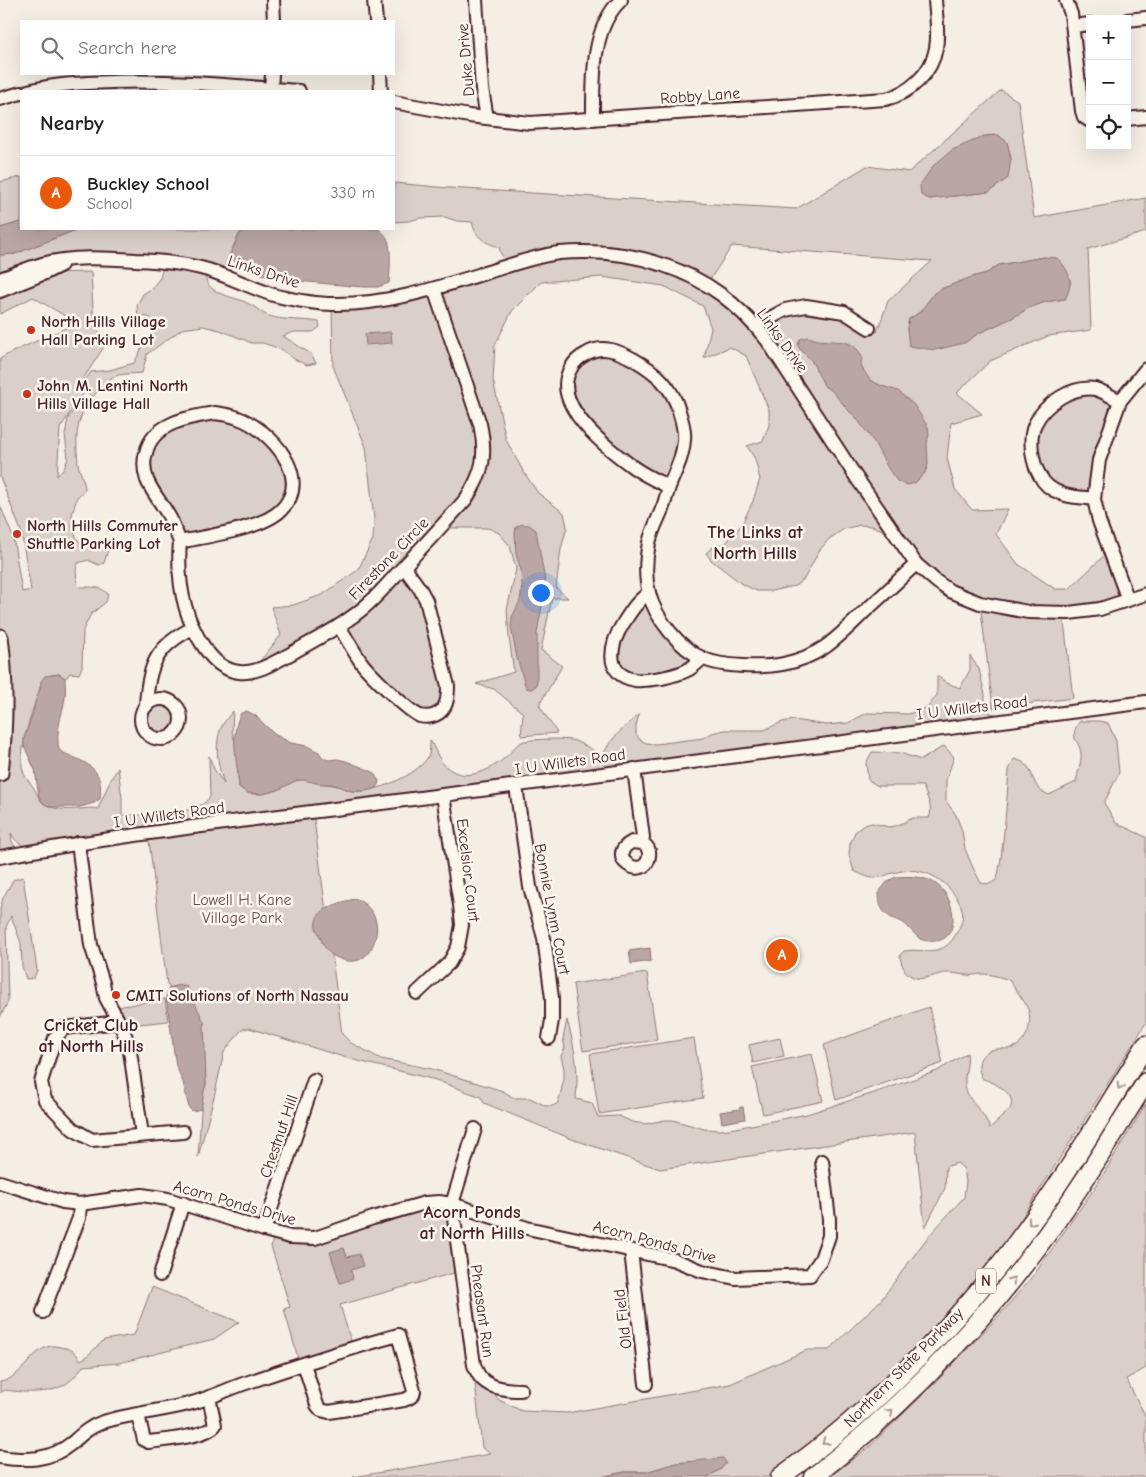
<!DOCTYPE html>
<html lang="en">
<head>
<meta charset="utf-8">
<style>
  body { margin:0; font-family:"Comic Neue",sans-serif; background:#f6f6f6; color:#202124 }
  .controls { position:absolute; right:15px; top:15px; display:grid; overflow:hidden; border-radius:0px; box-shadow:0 5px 20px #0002 }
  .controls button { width:45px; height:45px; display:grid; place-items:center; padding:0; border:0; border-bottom:1px solid #e0e0e0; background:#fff; color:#202124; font:25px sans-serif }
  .you { position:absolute; left:540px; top:592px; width:18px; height:18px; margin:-12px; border:4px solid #fff; border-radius:50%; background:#1a73e8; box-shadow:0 0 0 8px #1a73e833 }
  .badge { display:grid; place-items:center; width:32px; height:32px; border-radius:50%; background:#ea580c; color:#fff; font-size:16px; font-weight:700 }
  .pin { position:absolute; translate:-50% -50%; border:2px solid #fff; box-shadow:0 1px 5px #0006 }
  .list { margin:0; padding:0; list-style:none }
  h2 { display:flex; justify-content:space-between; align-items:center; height:65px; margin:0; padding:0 20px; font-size:21px }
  h2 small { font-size:16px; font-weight:400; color:#757577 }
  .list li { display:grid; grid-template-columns:32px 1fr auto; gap:15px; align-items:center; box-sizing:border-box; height:75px; padding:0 20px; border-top:1px solid #e0e0e0 }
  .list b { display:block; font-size:19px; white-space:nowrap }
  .list p { margin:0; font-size:16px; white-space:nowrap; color:#757577 }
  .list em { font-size:16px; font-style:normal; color:#757577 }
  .icon { flex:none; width:28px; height:28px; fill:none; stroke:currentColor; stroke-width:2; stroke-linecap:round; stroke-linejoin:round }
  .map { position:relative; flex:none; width:1146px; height:1477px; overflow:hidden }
  .search { position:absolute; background:#fff; box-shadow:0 5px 20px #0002; left:20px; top:20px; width:375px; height:55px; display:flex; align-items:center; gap:12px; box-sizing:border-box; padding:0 18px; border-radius:0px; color:#757577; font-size:19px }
  .panel { position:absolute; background:#fff; box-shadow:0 5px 20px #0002; left:20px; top:90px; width:375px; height:140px; border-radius:0px }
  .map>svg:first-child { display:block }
</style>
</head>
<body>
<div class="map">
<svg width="1146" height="1477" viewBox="0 0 1146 1477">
  <rect width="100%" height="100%" fill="#f4eee4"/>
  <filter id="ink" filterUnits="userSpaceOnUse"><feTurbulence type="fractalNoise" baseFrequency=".02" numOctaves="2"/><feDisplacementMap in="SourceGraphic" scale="10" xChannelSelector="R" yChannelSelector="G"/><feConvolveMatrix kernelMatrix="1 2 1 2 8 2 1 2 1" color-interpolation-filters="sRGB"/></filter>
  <g filter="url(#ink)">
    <!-- green -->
    <g fill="#dbd0c9" stroke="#92787a" fill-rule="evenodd">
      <path d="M1001,90L1018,101L1034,218L1146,198V232L1088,249L1091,330L1048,336L990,361L957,393L982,414L951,423L947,458L955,489L972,510L1008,509L996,534L1018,564L1055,589H1069L1109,551L1128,600L1063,613L1073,698L993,708L980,603L950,591L896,535L872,526L860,525L844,529L829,539L819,551L804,579L795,586L771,591H757L742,584L711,560L706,553L713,547L726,543L742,524L753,501L760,479L755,459L747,446L763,441L769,425V410L746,356L730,347L704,358L711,328L703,306L664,286L602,277L541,282L512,311L495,345L493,380L506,440L523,471L538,493L564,513L567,527L561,549L556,588L568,598H552L541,650L562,666L539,705L557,733L521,736L523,713L494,689L476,684L514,672L509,637L507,610L516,569L510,546L499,533L488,528H440L404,567L420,589L448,699L432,717L393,694L339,626L251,672L281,635L271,607L293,605L322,595L358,570L373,539L374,519L366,447L333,366L332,304L387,301L505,260L501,254L499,247C485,243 475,237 472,222L457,221L445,217L420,218L409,221L394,222V183L448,188L796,209L867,166L909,172ZM998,135L1007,142L1011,159L989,192L929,199L974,140L985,136ZM732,246L932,261L888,301L877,332L844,312L806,306L756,326L707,284ZM1044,257L1068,276L1071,282L1065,299L1045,302L1029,308L1012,318L979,333L964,343L908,336L907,329L909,319L920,312L941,289L972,277L987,273L999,265Z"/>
      <path d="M21,177V222L0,228V182Z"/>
      <path d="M78,229H248L240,233L230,253V261L229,265L224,269L205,274C207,297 234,295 249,304C256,307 262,314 269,316C284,321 303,319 319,322L320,327L313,332H294L283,336L311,354L316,363L307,365L294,359L281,349L263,343H252L220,330L203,326L182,329L147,354L142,373C133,374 119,373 111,378C107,381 104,386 100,389C76,413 75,432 78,464C80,474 85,481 85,490L77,497L72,515V528L78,541L84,544H105L108,550L104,563L99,565L88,560L78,563L76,570L77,584L80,587C91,587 101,586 108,594L106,602L91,614L83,630L82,667L79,674L70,673L68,676L65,678L59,674C53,675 45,675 42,681C40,684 40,688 39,692C32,710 20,747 22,766C24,780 31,781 36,792C38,796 39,799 42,802C50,810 68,810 79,809C86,809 91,807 98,809L110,781L118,768L122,798V815C144,815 198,816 210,797L209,756L214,769L224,784C218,766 214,746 221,728C224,721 229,716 233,711L232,731L235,742L239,787C242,789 245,792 248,793C256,796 274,792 282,788C287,785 292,781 299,780C305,779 312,781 318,783C323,784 328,784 333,785C339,786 345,789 351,791C371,795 420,775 429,755C430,751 430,744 430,740C434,747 437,755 441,761C460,786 490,772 508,755C514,749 516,743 525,741C535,739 566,738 575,741C585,745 594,751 603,756C610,737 625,728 639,714L636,726V734L640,740L646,743L656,744L703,738L712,733L724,730H764L782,722L794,720L826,725L848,723L867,713L908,714L928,707L937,695V676L947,683L960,688L970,670V656L979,669L985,695V706L990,713L1000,715L45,846C29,846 20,850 11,833L12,842L18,851L0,856V505L13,537L22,592L31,590L21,531L0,477V359L10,353L77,323L33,297L0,314V279L46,273L91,272L94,328L109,339L78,387L85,391L60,428L57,476L64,469L68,458L65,435L68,418L77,406L92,397L86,391L85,381L91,372L110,370L134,363L144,344L155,332V325L149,317L138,316L137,305L143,294L151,289L160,278L163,267L78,254L48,256L0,271V255L15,254Z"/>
      <path d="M609,349L654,373L684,430L669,487L634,468L572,407L571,368Z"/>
      <path d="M1076,391L1120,401L1094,499L1049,487L1033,450L1041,414Z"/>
      <path d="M194,416L238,418L290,467L281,510L180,542L151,486L147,447L152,438Z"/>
      <path d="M642,598L660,618L702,658L689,670L624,676L612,650Z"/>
      <circle cx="161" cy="719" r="19"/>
      <path d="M1080,721H1099L1108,723L1116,741L1119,773L1104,803L1116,823L1146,837V1023L1009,1238L964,1297L899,1368L845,1417L786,1466L769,1477H707L721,1469L726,1463H676L646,1472H624L601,1477H353L491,1454L482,1448L473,1364L481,1379L499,1400L522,1411L567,1413L730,1384L807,1350H829L881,1300L927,1238L964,1197L966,1181L964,1169L957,1163L946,1167L945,1188L925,1228L915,1132L660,1169L572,1139L484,1103L481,1097L436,1080L350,1059L249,1028L243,1029L239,1033L224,1052L215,1093L198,1157L202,1097L206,1084L205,1071L175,986L169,988V985L167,984L148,833L313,812L342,1034L351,1043L381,1059L432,1069L477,1083L503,1091L514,1098H530L546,1106H553L558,1103L564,1079V1069L561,1056L565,1048L563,1039L567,1020C575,1048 579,1070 576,1099L592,1103L598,1117L619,1116L632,1122L645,1124L665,1120H673L704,1129L720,1130L736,1128L807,1114L874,1093L937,1071L967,1053C969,1064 964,1074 965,1084C966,1098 978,1107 985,1118C987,1121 988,1125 990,1128C993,1125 1009,1111 1010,1109C1018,1094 994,1082 983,1079C974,1066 980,1050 997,1049C1002,1048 1007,1050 1012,1048C1027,1044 1033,1023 1028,1009C1025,1001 1014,988 1009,980C1000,977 991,974 982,974C977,974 972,976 967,975C960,975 954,972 947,973C937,973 923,982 913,977C904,973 901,964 900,955L904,951C922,948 940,957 953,939C963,923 967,913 956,897C942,876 919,865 893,873C887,874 882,878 875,878C867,878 861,874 854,871L849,855L850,844L855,832L864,825L872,823L889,827L896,826L913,818H929C934,808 926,796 923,786H878L868,780L866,763L872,752L900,753L921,760L944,746L954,757L946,780V801L956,815L962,831L965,849L974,870L981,883C987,884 992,884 996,880C1002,872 1008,785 1009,770L1014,759C1034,763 1029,777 1039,789C1041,792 1046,793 1049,795L1076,782C1077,775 1082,761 1081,754C1080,739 1067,739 1080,721Z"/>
      <path d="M23,877L37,970L34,978L26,979L22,966L21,943L11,916L6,927L8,1002L0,1017V910L3,898L13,880Z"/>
      <path d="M647,973L657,1040L583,1051L573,984Z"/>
      <path d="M165,999L168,1021L121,1026L111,1008Z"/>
      <path d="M929,1007L943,1063L836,1100L824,1045Z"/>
      <path d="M694,1038L703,1098L599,1114L590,1054Z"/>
      <path d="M780,1038L784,1056L753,1063L749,1045Z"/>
      <path d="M812,1054L823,1101L763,1114L752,1067Z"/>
      <path d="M1146,1104V1368L1126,1379L1146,1417V1477H829L869,1447L935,1383L997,1318L1036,1272L1098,1183Z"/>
      <path d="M452,1204L461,1271L340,1305L353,1348L300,1365L284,1309L290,1307L271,1246L275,1233L315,1238L373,1218Z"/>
      <path d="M152,1287L239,1322L214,1339L119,1363L83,1366C79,1371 75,1377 70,1381C54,1395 25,1393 5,1390L0,1393V1382C23,1379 33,1345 54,1346C58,1346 62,1348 66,1348C73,1350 77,1353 80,1360L85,1358L104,1340L134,1335Z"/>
    </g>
    <!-- water -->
    <g fill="#baa7a5" stroke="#8d7174">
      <path d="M998,135L1007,142L1011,159L1008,178L989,192L929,199L921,195L920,185L933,166L952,150L985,136Z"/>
      <path d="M21,222V229H78L15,254L0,255V228Z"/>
      <path d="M248,229H378C381,231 385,234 387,238C392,247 390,272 389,283L378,287H363L286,280L249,271L239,266L230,257V254L240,233Z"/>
      <path d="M1044,257L1057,258C1070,270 1074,284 1065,299L1045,302L1029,308L1012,318L979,333L964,343L948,347L935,350L909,346L907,329L909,319L920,312L934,293L941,289L972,277L987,273L999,265Z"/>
      <path d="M391,332L392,343L366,345L365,334Z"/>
      <path d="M808,337L818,340L846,342L852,345L858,350L862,357L861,364L862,368L870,380L882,386L898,391L914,405L928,427L929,434L927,443L928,464L925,473L915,483L908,485L897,481L889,470L874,442L855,416L850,412L831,390L825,387L811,360L799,348L798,345L800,339Z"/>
      <path d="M522,524L529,525L536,530L545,581L544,595L537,633V680L536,686L531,689L526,688L517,658L511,627L512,617L520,601L522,586L521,570L516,554L515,533L516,527Z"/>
      <path d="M59,674L65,678C65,684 66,692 65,698C62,717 55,730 59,750C63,753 68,755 73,757C95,766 103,775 100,799L94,803L80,807H51L43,803L39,797L35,770L24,746V738L33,713L35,702L40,689L41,681L45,676Z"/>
      <path d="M247,711L256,716L274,734L291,743L307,746L319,752L322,757L328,760L337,759L346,761L366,769L373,772L379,781L377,788L365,791H352L332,784H320L304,780H297L278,790L263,794L247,793L239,787C238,763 229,735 241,713Z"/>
      <path d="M896,877C908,876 922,876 933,882C941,887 947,894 950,903C956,918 954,941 934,941C930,941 926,941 923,940C914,936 910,927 902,922C899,920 895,920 892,918C881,912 879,904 879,892L888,881Z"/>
      <path d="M357,899C366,904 374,912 376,922C379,937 370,960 354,961C348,962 343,960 338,958C331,956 323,947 321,939C319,933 314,928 316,921C318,908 346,900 357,899Z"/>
      <path d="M650,948L651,961L631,964L629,951Z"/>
      <path d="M179,985L187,987L204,1022L206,1084L204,1091L201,1109L192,1111L189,1108L183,1082L176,1066L166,996L169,988Z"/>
      <path d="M740,1107H743L745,1119L722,1123L720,1112L740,1109Z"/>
      <path d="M344,1248L347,1257L359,1254L363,1266L351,1270L353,1279L340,1283L330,1252Z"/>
      <path d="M723,1458L726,1463L721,1469L707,1477H601L624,1472H646L676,1463Z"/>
    </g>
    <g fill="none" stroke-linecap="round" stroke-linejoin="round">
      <defs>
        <g id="minor">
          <path d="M273,0L274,21"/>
          <path d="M374,0L376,21"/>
          <path d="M476,0L482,89L487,118"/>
          <path d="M1066,0L1071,14L1082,111L1084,117L1090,121"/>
          <path d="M1127,20L1146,18"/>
          <path d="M1073,26L1090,24"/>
          <path d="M380,74L381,91"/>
          <path d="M271,89L272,74"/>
          <path d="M28,91C56,84 83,83 112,82C174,80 237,86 299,91"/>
          <path d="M0,99L21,93"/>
          <path d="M394,102L469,116L530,123L886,99C910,93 932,73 936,48C939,32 936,16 935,0"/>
          <path d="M593,119C593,81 591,28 621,0"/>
          <path d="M1127,119L1146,117"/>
          <path d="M0,279C14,274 28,268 42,264C72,256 105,258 136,260C160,261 184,263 208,270C231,277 253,289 277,296C295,300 315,304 333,304C387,305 437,288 488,272C511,265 535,256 559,253C595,250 629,253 663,265C708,280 737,303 767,340L856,477L916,564L937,582L950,591L980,603L1028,612L1069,613L1100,609L1146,594"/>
          <path d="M0,291L45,273L61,265"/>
          <path d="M756,326L785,310L806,306L844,312L869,328"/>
          <path d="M215,413C223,414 231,415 238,418C270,429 314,478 281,510C262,529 207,536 180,542C177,535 174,527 171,520C164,506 153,494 147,480C144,471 143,462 146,453C152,423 189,417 215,413Z"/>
          <path d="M669,487C657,481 644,475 633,467C608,449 549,404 571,368C574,362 580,357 586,354C602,344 618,351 633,359C656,372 672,386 679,411C682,421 685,430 684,440C683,458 675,471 669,487C667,493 666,498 664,504C660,516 652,529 649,543C646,558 645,578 649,593C655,618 680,649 704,659C722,667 764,668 783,664C798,661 813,655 825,647C839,637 851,625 863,613C881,597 898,581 916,564"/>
          <path d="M1094,499C1084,497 1069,498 1060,493C1052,490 1044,484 1040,476C1032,463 1028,438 1035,424C1045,403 1072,386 1095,389C1103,391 1112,397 1120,401"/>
          <path d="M180,542C177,578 183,616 204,647C213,660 223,670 239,672C257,674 277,661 292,653C318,638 346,624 368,604C377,596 386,586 394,577C419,551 443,525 466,499C483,473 487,456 480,424L434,289"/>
          <path d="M649,593C638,600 631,611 624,622C611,642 602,674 635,680C643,681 653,679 662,678C679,674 690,672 702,658"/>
          <path d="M1128,600L1099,521L1094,499L1099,460L1120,401L1146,369"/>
          <path d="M339,626C346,638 353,650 361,662C369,673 409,712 420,716C425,717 431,717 435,715C447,710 448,698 448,686L426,600L420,589L404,567"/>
          <circle cx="161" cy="719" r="20"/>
          <path d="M146,706C148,666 156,646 193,628"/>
          <path d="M634,769L643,837L642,843C647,846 650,850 649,856C645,883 603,857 632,842L642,843"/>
          <path d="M516,786L530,887L544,938L552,998V1020L549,1038"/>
          <path d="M78,843L91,945L103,983L106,998L119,1022L129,1044L142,1135"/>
          <path d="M0,857C147,830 295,815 443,795C677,764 911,731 1146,702"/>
          <path d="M417,993L449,963L458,947L462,925L460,905L443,795"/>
          <path d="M119,1022L64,1028L55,1038L41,1082L45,1100L73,1129L92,1140L183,1132"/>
          <path d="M475,1129L452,1204L474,1365C476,1369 478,1376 482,1379C492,1389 508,1390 521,1390"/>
          <path d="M0,1182L63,1202L80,1204L142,1195L168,1199L264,1230L290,1237L315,1238L373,1218L425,1203L439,1202L452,1204L527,1228L675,1260L702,1271L735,1278L810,1275L821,1259L829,1236V1219L822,1161"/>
          <path d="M264,1230L314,1080"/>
          <path d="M631,1251L646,1384"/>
          <path d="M160,1275L183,1203"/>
          <path d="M43,1312L79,1218L80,1204"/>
          <path d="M138,1415L144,1440L148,1442C164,1440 206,1437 215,1425L209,1397"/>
          <path d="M0,1457C26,1461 50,1461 72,1443C82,1434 89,1427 103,1422C132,1413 163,1411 192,1403C210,1398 228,1389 246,1383C296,1366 347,1349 398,1335L414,1391L413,1395L409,1398L404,1400L329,1412L321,1410L317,1405L304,1364"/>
        </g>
        <path id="major" d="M0,637C6,682 5,727 0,773"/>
        <g id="highway">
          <path d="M780,1477C876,1409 963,1318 1031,1223C1073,1166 1108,1104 1146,1045"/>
          <path d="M813,1477C896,1412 970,1337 1033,1253C1075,1198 1110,1139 1146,1082"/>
        </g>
      </defs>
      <!-- minor casing -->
      <use href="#minor" stroke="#4a1f2b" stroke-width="16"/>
      <!-- major casing -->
      <use href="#major" stroke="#4a1f2b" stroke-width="19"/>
      <!-- highway casing -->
      <use href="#highway" stroke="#4a1f2b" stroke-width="21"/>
      <!-- minor -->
      <use href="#minor" stroke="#fbf7ec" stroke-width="12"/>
      <!-- major -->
      <use href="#major" stroke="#fbf7ec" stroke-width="15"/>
      <!-- highway -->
      <use href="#highway" stroke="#fbf7ec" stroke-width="18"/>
    </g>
    <!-- one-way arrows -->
    <defs><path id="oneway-chevron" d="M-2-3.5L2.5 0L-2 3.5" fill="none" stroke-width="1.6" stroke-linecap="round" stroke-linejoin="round" transform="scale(1.25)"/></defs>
    <g stroke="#ab9695">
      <use href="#oneway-chevron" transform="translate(1120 1086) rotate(122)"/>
      <use href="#oneway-chevron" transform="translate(1031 1222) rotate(126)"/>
      <use href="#oneway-chevron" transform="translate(1012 1280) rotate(-51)"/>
      <use href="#oneway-chevron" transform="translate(890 1412) rotate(-43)"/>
      <use href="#oneway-chevron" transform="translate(825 1442) rotate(141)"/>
    </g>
  </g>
  <!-- markers -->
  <g fill="#c8321e" stroke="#fbf7ec" stroke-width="2">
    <circle cx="31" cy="330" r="5"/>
    <circle cx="27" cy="394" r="5"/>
    <circle cx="17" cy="534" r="5"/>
    <circle cx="116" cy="995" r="5"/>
  </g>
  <g text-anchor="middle" stroke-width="5" stroke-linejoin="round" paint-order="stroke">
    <!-- shield labels -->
    <rect fill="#fbf7ec" stroke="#7f6065" stroke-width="1" x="976" y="1268.5" width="20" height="25" rx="4"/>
    <g font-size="15" font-weight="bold" fill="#4a1f2b">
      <text x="986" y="1286">N</text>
    </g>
    <!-- street labels -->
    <g font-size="16" fill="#4a1f2b" stroke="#fbf7ec">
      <text transform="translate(465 60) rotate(-95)" y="6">Duke Drive</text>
      <text transform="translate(700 95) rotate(-4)" y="6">Robby Lane</text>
      <text transform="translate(264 271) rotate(18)" y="6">Links Drive</text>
      <text transform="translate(783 340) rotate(54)" y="6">Links Drive</text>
      <text transform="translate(388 558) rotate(-46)" y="6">Firestone Circle</text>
      <text transform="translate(972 707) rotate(-7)" y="6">I U Willets Road</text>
      <text transform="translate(570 761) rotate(-8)" y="6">I U Willets Road</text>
      <text transform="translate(169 814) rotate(-8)" y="6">I U Willets Road</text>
      <text transform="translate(469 870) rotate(83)" y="6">Excelsior Court</text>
      <text transform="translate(553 909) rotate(79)" y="6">Bonnie Lynm Court</text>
      <text transform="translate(278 1136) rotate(-71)" y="6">Chestnut Hill</text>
      <text transform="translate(235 1202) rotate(16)" y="6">Acorn Ponds Drive</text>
      <text transform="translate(655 1241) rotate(15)" y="6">Acorn Ponds Drive</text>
      <text transform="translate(483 1311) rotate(82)" y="6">Pheasant Run</text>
      <text transform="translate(622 1319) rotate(-97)" y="6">Old Field</text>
      <text transform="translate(903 1367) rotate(-45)" y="6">Northern State Parkway</text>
    </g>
    <!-- poi labels -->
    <g font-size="16" font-weight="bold" fill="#4a1f2b" stroke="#fbf7ec" text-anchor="start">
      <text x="41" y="327">North Hills Village<tspan x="41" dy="18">Hall Parking Lot</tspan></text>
      <text x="37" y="391">John M. Lentini North<tspan x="37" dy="18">Hills Village Hall</tspan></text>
      <text x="27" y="531">North Hills Commuter<tspan x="27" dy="18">Shuttle Parking Lot</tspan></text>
      <text x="126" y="1001">CMIT Solutions of North Nassau</text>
    </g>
    <!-- park labels -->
    <g font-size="16" fill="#6e4b52" stroke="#fbf7ec">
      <text x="242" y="905">Lowell H. Kane<tspan x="242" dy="18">Village Park</tspan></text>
    </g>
    <!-- neighbourhood labels -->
    <g font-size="18" font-weight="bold" fill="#4a1f2b" stroke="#fbf7ec">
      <text x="755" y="538">The Links at<tspan x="755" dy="21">North Hills</tspan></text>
      <text x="91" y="1031">Cricket Club<tspan x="91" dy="21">at North Hills</tspan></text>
      <text x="472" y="1218">Acorn Ponds<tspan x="472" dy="21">at North Hills</tspan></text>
    </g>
  </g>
</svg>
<div class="controls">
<button>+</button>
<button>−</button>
<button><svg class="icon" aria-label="locate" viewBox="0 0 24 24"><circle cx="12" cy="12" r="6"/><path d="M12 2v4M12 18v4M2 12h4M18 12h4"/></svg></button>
</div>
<div class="you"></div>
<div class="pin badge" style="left:782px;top:955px">A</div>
<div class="search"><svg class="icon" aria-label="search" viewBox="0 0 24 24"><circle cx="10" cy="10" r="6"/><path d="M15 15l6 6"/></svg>Search here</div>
<section class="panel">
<h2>Nearby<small></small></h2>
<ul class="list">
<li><span class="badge">A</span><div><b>Buckley School</b><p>School</p></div><em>330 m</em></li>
</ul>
</section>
</div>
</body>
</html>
